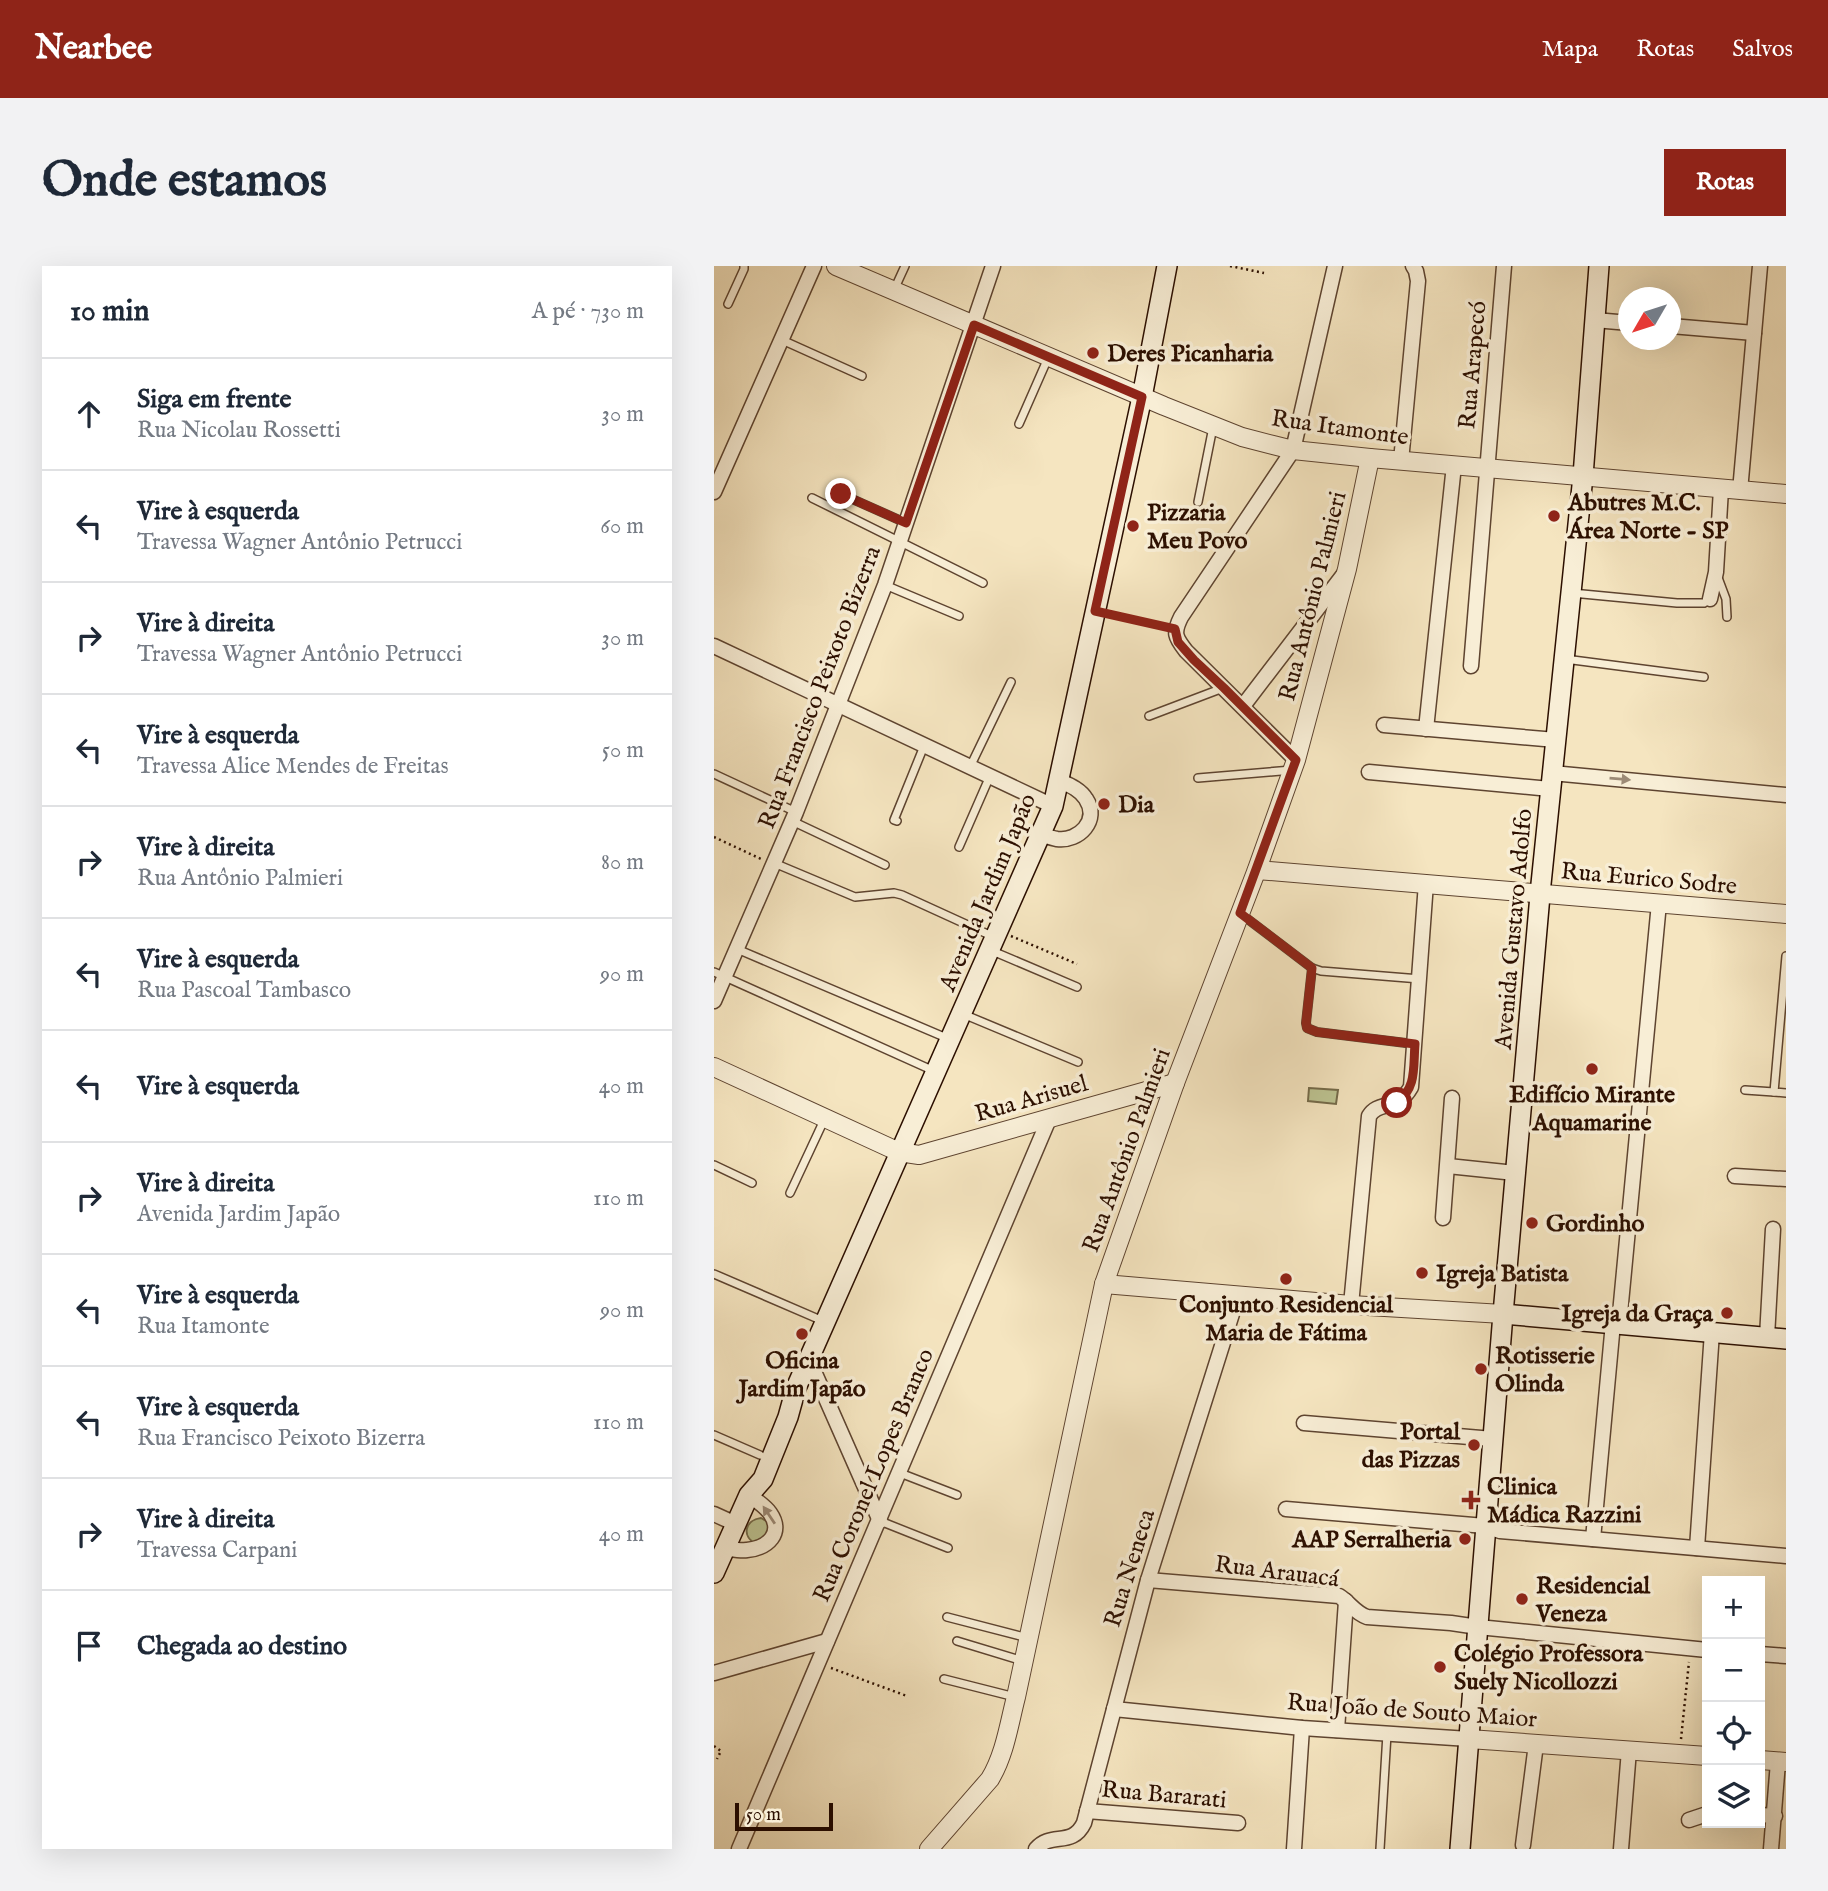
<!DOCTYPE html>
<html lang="pt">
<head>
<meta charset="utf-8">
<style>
  body { margin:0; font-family:"IM FELL English",serif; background:#f2f2f3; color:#1f2937 }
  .controls { position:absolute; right:21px; bottom:21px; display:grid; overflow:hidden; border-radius:0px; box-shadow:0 7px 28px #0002 }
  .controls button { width:63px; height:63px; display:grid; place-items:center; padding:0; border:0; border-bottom:2px solid #e0e1e3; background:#fff; color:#1f2937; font:35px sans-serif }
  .compass { position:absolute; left:904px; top:21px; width:63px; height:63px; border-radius:50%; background:#fff; box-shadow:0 7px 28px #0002; rotate:231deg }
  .scale { position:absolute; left:21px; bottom:18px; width:98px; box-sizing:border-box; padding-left:7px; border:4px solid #2c0f00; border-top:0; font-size:19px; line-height:24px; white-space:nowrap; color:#2c0f00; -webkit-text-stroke:5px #f8eed6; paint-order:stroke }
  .stop { position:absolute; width:21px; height:21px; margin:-16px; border:5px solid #8f2418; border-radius:50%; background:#fff }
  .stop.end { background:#8f2418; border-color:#fff; box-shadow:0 2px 7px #0008 }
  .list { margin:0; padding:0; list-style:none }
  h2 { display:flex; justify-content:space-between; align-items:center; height:91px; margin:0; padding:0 28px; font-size:30px }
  h2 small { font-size:23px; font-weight:400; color:#747a83 }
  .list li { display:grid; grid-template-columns:46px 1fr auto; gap:21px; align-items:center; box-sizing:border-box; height:112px; padding:0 28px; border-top:2px solid #e0e1e3 }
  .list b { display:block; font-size:26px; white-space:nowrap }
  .list p { margin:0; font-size:23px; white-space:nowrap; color:#747a83 }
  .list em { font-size:23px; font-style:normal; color:#747a83 }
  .icon { flex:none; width:38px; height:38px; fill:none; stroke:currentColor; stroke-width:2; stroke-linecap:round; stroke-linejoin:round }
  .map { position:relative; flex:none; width:1072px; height:1583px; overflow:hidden; border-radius:0px }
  header { display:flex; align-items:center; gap:42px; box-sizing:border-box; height:98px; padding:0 35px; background:#8f2418; color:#fff }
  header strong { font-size:33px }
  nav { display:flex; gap:38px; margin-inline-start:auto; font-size:24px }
  .intro { display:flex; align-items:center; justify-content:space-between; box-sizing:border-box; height:168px; padding:0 42px }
  h1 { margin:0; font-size:49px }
  .button { padding:18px 32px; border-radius:0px; background:#8f2418; color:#fff; font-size:24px; font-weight:700 }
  main { display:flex; gap:42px; padding:0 42px }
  aside { flex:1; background:#fff; border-radius:0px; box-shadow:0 7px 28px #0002 }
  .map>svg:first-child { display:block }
</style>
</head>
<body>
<header>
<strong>Nearbee</strong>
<nav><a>Mapa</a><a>Rotas</a><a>Salvos</a></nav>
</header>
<div class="intro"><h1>Onde estamos</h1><a class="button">Rotas</a></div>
<main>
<aside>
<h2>10 min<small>A pé · 730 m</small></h2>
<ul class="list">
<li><svg class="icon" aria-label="ahead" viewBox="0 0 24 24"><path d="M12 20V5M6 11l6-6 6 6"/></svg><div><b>Siga em frente</b><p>Rua Nicolau Rossetti</p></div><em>30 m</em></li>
<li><svg class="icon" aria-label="left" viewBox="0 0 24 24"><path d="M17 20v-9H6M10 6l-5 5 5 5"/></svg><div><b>Vire à esquerda</b><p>Travessa Wagner Antônio Petrucci</p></div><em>60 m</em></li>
<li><svg class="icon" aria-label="right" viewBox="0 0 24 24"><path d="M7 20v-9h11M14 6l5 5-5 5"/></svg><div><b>Vire à direita</b><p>Travessa Wagner Antônio Petrucci</p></div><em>30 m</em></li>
<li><svg class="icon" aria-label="left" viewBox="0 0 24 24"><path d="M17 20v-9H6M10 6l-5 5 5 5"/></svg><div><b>Vire à esquerda</b><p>Travessa Alice Mendes de Freitas</p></div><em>50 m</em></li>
<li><svg class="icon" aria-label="right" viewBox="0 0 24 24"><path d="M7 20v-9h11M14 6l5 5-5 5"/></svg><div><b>Vire à direita</b><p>Rua Antônio Palmieri</p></div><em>80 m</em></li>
<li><svg class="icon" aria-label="left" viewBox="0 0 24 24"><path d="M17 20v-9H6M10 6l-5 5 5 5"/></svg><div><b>Vire à esquerda</b><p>Rua Pascoal Tambasco</p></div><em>90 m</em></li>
<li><svg class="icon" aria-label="left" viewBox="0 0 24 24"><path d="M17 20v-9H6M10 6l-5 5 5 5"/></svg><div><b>Vire à esquerda</b></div><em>40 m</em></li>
<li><svg class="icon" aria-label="right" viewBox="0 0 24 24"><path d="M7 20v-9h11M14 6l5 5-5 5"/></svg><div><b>Vire à direita</b><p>Avenida Jardim Japão</p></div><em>110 m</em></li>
<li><svg class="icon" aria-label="left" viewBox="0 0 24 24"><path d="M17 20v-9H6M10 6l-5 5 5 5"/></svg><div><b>Vire à esquerda</b><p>Rua Itamonte</p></div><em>90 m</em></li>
<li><svg class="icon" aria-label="left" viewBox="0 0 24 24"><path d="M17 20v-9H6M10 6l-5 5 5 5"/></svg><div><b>Vire à esquerda</b><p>Rua Francisco Peixoto Bizerra</p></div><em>110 m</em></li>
<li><svg class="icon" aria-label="right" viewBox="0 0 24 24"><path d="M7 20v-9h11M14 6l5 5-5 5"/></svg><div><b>Vire à direita</b><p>Travessa Carpani</p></div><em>40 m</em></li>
<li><svg class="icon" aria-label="arrive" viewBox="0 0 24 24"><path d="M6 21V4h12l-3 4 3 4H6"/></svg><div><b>Chegada ao destino</b></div></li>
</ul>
</aside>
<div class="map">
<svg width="1072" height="1583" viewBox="0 0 1072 1583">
  <rect width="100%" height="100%" fill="#f5e5c0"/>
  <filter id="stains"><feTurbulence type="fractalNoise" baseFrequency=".00286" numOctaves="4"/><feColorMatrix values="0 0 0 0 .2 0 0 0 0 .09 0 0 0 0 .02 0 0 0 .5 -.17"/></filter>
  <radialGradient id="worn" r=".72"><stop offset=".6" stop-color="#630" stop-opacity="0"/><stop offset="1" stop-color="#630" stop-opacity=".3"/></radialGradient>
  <!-- green -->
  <g fill="#bdc492" stroke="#746a49" stroke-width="2">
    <path d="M595,822L624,824L622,838L594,835Z"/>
    <path d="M47,1252L54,1256L57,1267L42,1278C27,1270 31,1254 47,1252Z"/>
  </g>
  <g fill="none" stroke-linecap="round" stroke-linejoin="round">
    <defs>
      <g id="service">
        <path d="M180,24L191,0"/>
        <path d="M14,38L30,3V0"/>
        <path d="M68,74L148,110"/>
        <path d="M305,158L334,92"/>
        <path d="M127,228L192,257"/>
        <path d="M98,232L269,317"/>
        <path d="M484,236L499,161"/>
        <path d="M1003,309L1012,333L1013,351"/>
        <path d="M171,319L245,350"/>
        <path d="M858,327L963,337H990L996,333"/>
        <path d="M851,393L990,411"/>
        <path d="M435,450L509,422"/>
        <path d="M256,501L297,416"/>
        <path d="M0,508L82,546"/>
        <path d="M484,512L578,504"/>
        <path d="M78,555L171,599"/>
        <path d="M183,555L180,554L210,480"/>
        <path d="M245,581L276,510"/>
        <path d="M60,597L141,631L180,627L188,629L280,671"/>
        <path d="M527,648L598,702L607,705L706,713"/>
        <path d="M23,683L235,773"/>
        <path d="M276,684L363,721"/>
        <path d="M1072,690L1060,826L1072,827"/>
        <path d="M598,702L592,757L593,762L603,766L700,778"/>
        <path d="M0,706L220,805"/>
        <path d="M249,748L364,796"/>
        <path d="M1031,824L1060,826"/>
        <path d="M0,899L38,917"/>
        <path d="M76,927L111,852"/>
        <path d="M0,1008L109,1055"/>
        <path d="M0,1169L46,1189"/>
        <path d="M186,1207L243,1229"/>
        <path d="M166,1255L234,1282"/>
        <path d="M233,1351L314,1372"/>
        <path d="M243,1375L309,1395"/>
        <path d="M230,1413L301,1431"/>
        <path d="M666,1583L673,1468"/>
      </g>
      <g id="minor">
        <path d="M881,54L915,57"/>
        <path d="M957,60L1040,67"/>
        <path d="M687,195L704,15L702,5L699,0"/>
        <path d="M1026,225L1046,0"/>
        <path d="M0,226L100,0"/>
        <path d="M996,333L1002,306L1007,223"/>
        <path d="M0,380L339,540"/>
        <path d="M757,400L790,0"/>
        <path d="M529,440L630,308"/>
        <path d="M670,459L842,474"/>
        <path d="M712,463L740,199"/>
        <path d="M582,494L472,385C461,371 459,367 467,351L579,184L621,0"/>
        <path d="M655,506L836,523"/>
        <path d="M838,507L1072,529"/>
        <path d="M326,568C332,570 337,572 343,573C365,576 386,554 372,533C366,523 355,519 344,514"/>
        <path d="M0,735L82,546L171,319L279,0"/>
        <path d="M734,900L801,907"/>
        <path d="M1021,910L1072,913"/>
        <path d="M729,952L738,832"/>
        <path d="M637,1039L655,850C665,834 683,846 697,821L712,617"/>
        <path d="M905,1058L945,637"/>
        <path d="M1053,1071L1059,963"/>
        <path d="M95,1094L166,1255"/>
        <path d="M590,1157L779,1173"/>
        <path d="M572,1243L771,1260L786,1265L1072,1290"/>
        <path d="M0,1248L22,1258"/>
        <path d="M879,1273L899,1057"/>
        <path d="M11,1282C18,1283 26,1285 33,1284C54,1282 70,1267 56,1247C51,1240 42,1234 35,1229"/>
        <path d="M983,1282L998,1066"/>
        <path d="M434,1314L625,1330C636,1337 641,1347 653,1351L737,1357L764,1361L993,1384"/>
        <path d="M1046,1388L1072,1390"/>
        <path d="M0,1407L113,1375"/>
        <path d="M400,1443L588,1462L755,1473"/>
        <path d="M623,1464L632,1335"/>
        <path d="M373,1545L524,1557"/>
        <path d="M1046,1549L1061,1550"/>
        <path d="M975,1554L993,1548"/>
        <path d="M809,1579L822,1478"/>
        <path d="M25,1583C129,1340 233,1097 335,853"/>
        <path d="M322,1583C337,1565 358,1582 370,1557L434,1314L524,1029"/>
        <path d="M580,1583L588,1462"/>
        <path d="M907,1583L915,1484"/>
        <path d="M1057,1583L1064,1496"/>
      </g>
      <g id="tertiary">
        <path d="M122,0L450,140L528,171L559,179L579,184L656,192L1072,228"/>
        <path d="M543,604L1072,648"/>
        <path d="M0,801L185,886L205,889L461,817"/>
        <path d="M390,1018L637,1039L789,1048"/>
        <path d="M755,1473L993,1490"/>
        <path d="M1046,1494L1072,1496"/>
        <path d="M215,1583L276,1513C291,1488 295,1458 302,1431L390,1018L461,817L542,606L582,494L633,303L656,192"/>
      </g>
      <g id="secondary">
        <path d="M789,1048L1072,1073"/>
        <path d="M0,1307L35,1229L49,1213L74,1151L82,1122L339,540L428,131L453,0"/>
        <path d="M746,1583L789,1048L827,618L869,210L885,0"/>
      </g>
    </defs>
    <!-- service casing -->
    <use href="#service" stroke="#5e4430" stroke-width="10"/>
    <!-- minor casing -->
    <use href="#minor" stroke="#5e4430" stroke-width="17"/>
    <!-- tertiary casing -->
    <use href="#tertiary" stroke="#5e4430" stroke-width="20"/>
    <!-- secondary casing -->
    <use href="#secondary" stroke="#2c0f00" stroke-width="22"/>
    <!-- path -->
    <g stroke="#2c0f00" stroke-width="2.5" stroke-dasharray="2 3.5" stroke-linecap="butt">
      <path d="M516,0L550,7"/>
      <path d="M396,348L451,361"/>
      <path d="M0,571L47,593"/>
      <path d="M297,670L363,698"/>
      <path d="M117,1402L193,1430"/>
      <path d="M967,1473L975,1396"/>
      <path d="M0,1480L7,1485L3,1493"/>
    </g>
    <!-- service -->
    <use href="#service" stroke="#f8eed6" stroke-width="7"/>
    <!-- minor -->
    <use href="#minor" stroke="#f8eed6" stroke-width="14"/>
    <!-- tertiary -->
    <use href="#tertiary" stroke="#f8eed6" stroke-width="18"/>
    <!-- secondary -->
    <use href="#secondary" stroke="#f8eed6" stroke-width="19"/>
  </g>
  <!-- one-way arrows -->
  <defs><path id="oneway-solid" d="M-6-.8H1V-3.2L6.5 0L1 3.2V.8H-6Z" transform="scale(1.75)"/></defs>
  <g fill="#9c8a76">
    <use href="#oneway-solid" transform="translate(906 513) rotate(5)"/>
    <use href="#oneway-solid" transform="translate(55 1249) rotate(-124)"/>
  </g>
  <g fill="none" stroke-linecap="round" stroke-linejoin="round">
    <!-- route -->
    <path stroke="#8f2418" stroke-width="9" d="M127,228L192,257L260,59L428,131L381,345L461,363L464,376L480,394L510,422L582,494L526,647L598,702L592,757L593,762L603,766L701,778C699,802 703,821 683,837"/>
  </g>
  <!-- markers -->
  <g fill="#8f2418" stroke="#f8eed6" stroke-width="2.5">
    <circle cx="379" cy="87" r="7"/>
    <circle cx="840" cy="250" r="7"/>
    <circle cx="419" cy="260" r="7"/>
    <circle cx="390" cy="538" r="7"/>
    <circle cx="878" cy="803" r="7"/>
    <circle cx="818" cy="957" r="7"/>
    <circle cx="708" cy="1007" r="7"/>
    <circle cx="572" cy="1013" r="7"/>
    <circle cx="1013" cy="1047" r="7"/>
    <circle cx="88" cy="1068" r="7"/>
    <circle cx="767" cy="1103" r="7"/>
    <circle cx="760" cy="1179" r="7"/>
    <path d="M753.5 1223.5h7v7h7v7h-7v7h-7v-7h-7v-7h7z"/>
    <circle cx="751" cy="1273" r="7"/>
    <circle cx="808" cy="1333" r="7"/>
    <circle cx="726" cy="1401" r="7"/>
  </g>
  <g text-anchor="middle" stroke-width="7" stroke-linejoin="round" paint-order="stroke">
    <!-- poi labels -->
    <g font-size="24" font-weight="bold" fill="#2c0f00" stroke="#f8eed6" text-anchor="start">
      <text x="393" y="95">Deres Picanharia</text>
      <text x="854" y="244">Abutres M.C.<tspan x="854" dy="28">Área Norte - SP</tspan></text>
      <text x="433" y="254">Pizzaria<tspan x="433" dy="28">Meu Povo</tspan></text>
      <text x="404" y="546">Dia</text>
      <text x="878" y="836" text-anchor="middle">Edifício Mirante<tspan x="878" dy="28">Aquamarine</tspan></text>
      <text x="832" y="965">Gordinho</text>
      <text x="722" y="1015">Igreja Batista</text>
      <text x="572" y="1046" text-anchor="middle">Conjunto Residencial<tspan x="572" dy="28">Maria de Fátima</tspan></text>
      <text x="999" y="1055" text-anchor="end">Igreja da Graça</text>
      <text x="781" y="1097">Rotisserie<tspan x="781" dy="28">Olinda</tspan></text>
      <text x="88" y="1102" text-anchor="middle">Oficina<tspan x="88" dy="28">Jardim Japão</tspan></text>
      <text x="746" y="1173" text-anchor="end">Portal<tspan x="746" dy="28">das Pizzas</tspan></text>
      <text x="773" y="1228">Clinica<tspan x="773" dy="28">Mádica Razzini</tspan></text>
      <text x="737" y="1281" text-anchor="end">AAP Serralheria</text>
      <text x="822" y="1327">Residencial<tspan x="822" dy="28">Veneza</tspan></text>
      <text x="740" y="1395">Colégio Professora<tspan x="740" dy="28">Suely Nicollozzi</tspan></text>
    </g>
    <!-- street labels -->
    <g font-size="24" fill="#2c0f00" stroke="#f8eed6">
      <text transform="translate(758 99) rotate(-85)" y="8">Rua Arapecó</text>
      <text transform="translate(626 161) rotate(8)" y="8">Rua Itamonte</text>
      <text transform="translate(598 330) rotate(-76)" y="8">Rua Antônio Palmieri</text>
      <text transform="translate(105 421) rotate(-69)" y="8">Rua Francisco Peixoto Bizerra</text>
      <text transform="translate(935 612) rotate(5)" y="8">Rua Eurico Sodre</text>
      <text transform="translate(273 626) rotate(-67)" y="8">Avenida Jardim Japão</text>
      <text transform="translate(799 663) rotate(-85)" y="8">Avenida Gustavo Adolfo</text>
      <text transform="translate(317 832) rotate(-16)" y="8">Rua Arisuel</text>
      <text transform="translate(412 884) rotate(-70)" y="8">Rua Antônio Palmieri</text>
      <text transform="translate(159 1209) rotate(-67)" y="8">Rua Coronel Lopes Branco</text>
      <text transform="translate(415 1302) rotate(-73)" y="8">Rua Neneca</text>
      <text transform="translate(563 1305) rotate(7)" y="8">Rua Arauacá</text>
      <text transform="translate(698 1444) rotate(4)" y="8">Rua João de Souto Maior</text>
      <text transform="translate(450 1528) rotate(5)" y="8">Rua Bararati</text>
    </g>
  </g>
  <rect width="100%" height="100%" filter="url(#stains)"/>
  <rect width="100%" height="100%" fill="url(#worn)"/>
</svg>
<div class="controls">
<button>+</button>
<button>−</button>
<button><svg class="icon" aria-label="locate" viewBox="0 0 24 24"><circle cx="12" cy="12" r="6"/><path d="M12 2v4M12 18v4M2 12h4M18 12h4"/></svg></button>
<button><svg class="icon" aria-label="layers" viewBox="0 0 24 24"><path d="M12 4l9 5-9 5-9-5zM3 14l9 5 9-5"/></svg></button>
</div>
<svg class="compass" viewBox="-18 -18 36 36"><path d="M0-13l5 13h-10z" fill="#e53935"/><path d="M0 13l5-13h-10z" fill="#747a83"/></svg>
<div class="scale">50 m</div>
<div class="stop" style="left:683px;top:837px"></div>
<div class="stop end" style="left:127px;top:228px"></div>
</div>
</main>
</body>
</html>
